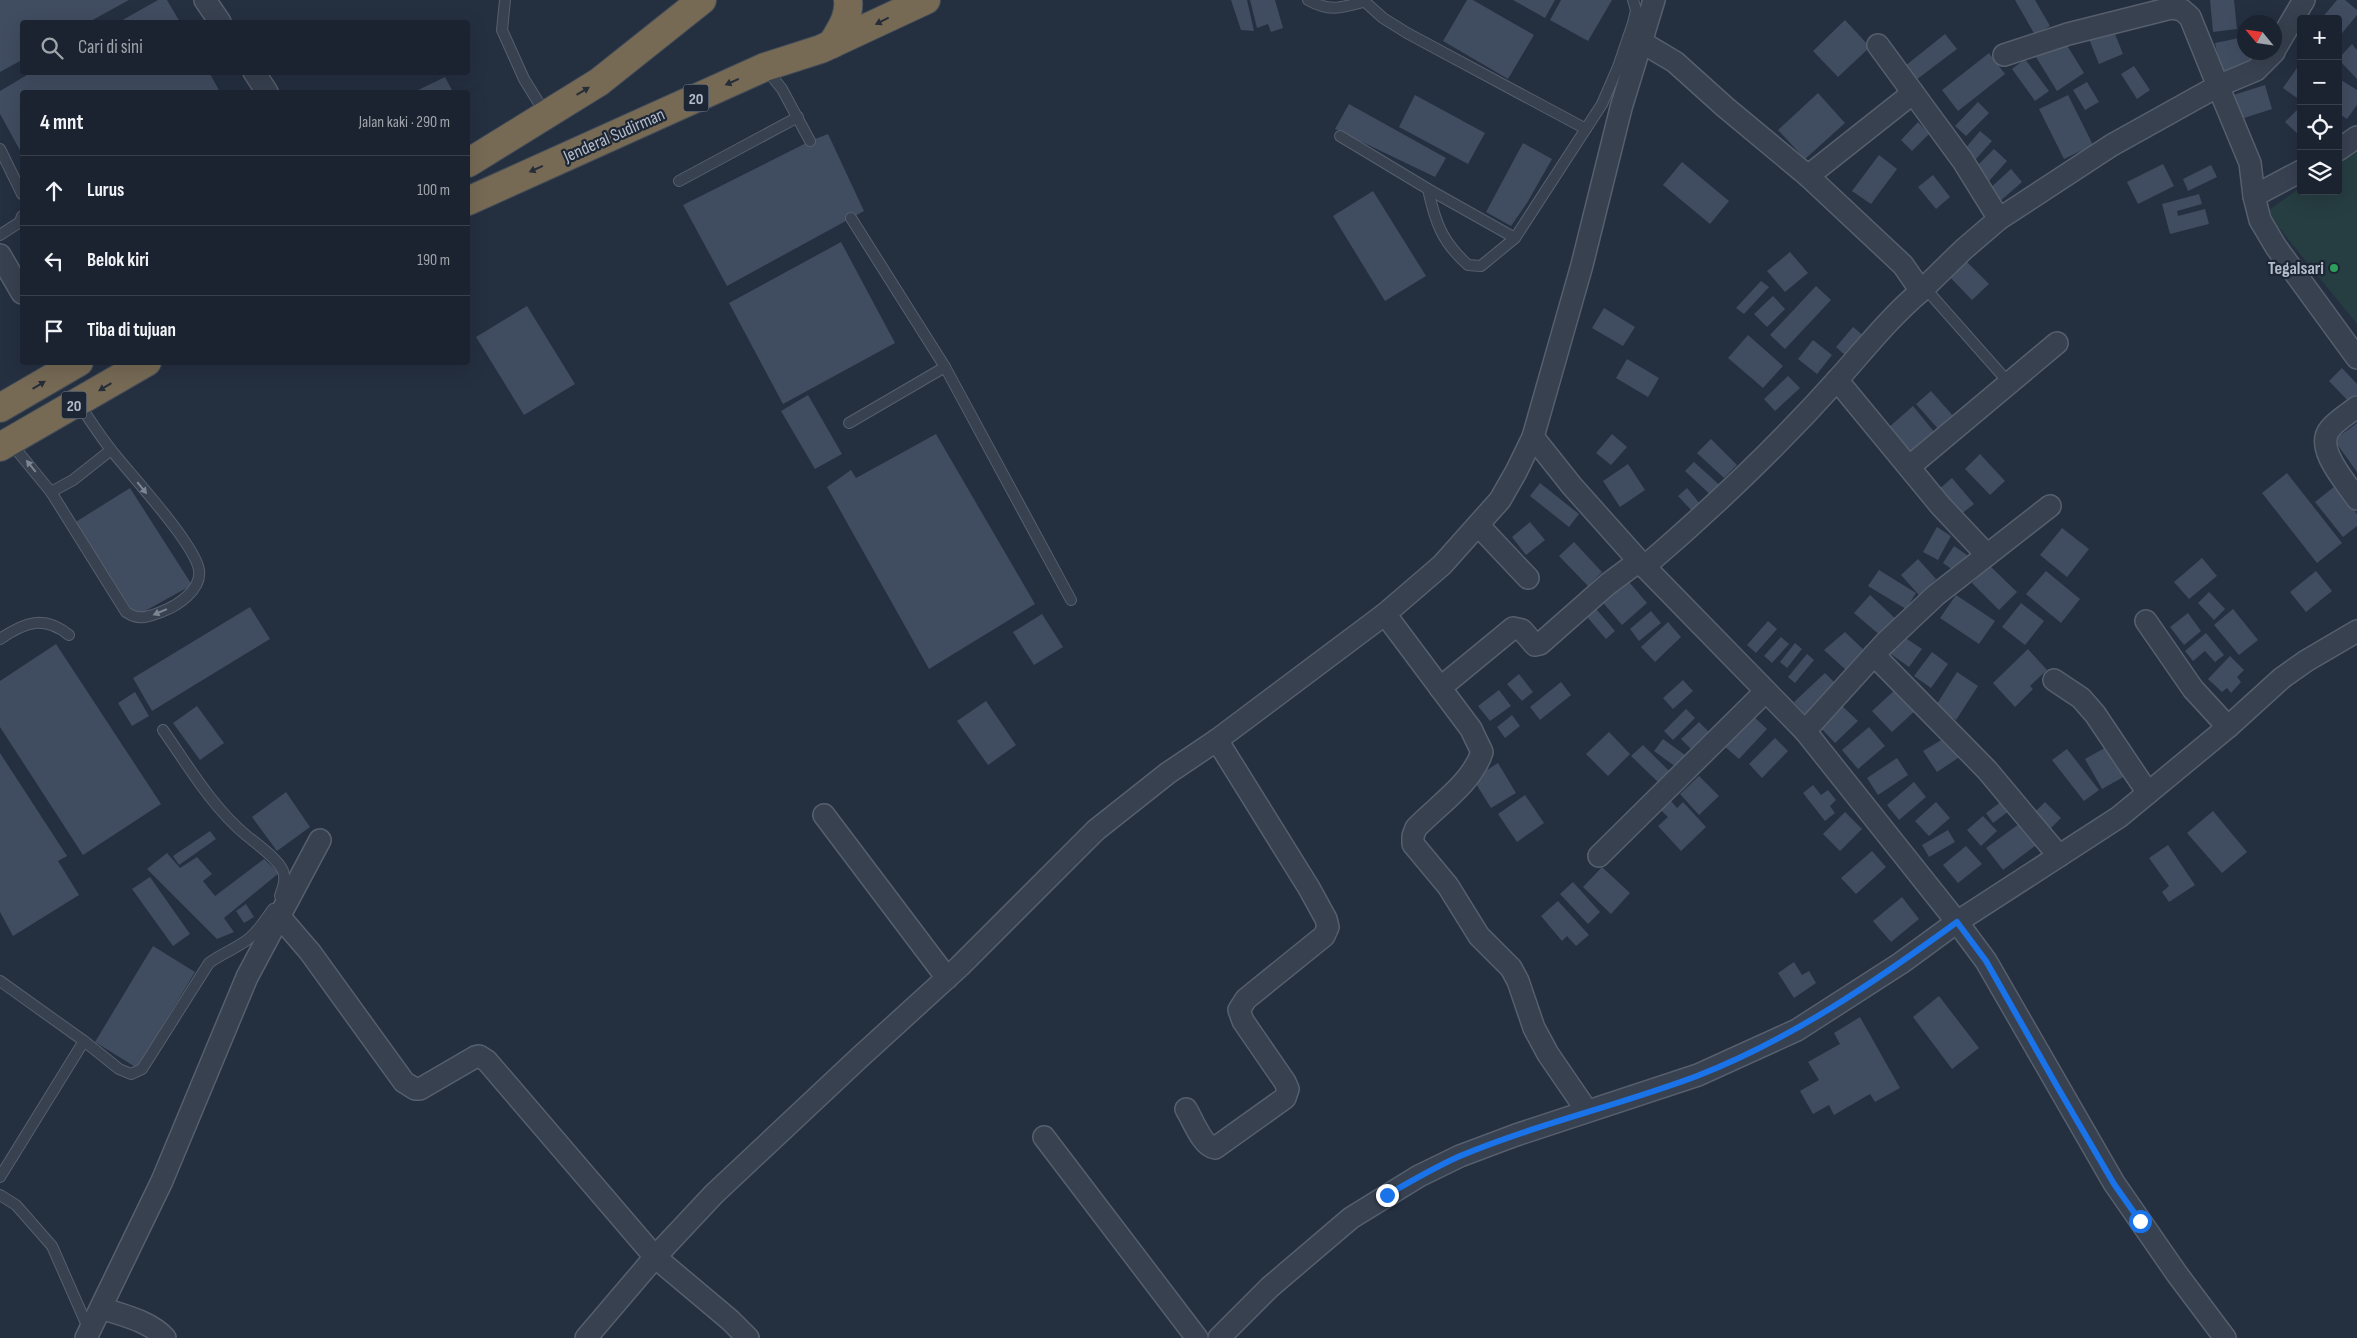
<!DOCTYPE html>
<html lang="id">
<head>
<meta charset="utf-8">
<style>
  body { margin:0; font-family:"Sofia Sans Condensed",sans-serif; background:#282f3c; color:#f1f3f6 }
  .controls { position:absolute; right:15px; top:15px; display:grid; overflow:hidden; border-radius:5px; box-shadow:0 5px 20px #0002 }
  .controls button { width:45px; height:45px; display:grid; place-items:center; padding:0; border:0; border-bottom:1px solid #39404c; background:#1b2330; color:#f1f3f6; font:25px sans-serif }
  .compass { position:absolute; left:2237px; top:15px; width:45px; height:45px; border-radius:50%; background:#1b2330; box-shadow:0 5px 20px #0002; rotate:299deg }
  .stop { position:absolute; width:15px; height:15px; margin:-11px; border:4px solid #1a73e8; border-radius:50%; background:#fff }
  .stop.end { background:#1a73e8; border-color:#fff; box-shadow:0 1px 5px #0008 }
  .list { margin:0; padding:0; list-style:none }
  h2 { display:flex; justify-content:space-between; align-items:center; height:65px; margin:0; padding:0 20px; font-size:21px }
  h2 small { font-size:16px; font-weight:400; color:#a0a4ab }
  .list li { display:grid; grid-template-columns:32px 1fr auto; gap:15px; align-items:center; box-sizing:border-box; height:70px; padding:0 20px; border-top:1px solid #39404c }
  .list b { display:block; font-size:19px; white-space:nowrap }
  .list em { font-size:16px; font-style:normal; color:#a0a4ab }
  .icon { flex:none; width:28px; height:28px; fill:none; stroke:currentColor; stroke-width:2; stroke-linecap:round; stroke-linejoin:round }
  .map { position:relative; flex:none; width:2357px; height:1338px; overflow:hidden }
  .search { position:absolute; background:#1b2330; box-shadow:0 5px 20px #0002; left:20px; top:20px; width:450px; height:55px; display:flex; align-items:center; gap:12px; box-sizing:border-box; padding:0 18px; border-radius:5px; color:#a0a4ab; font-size:19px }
  .panel { position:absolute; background:#1b2330; box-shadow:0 5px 20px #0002; left:20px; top:90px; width:450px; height:275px; border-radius:5px }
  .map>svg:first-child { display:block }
</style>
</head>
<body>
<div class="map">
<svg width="2357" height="1338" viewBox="0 0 2357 1338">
  <rect width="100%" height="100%" fill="#242f40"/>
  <!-- green -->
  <path fill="#263d41" d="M2357,147V324L2266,212L2301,187V191H2338V161Z"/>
  <!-- building -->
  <g fill="#404c60">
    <path d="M0,0H129L89,22H22V60L0,72Z"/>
    <path d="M158,0H167L180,22H119Z"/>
    <path d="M1231,0H1247L1254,31L1241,30Z"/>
    <path d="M1250,0H1275L1283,28L1271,32L1268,24L1257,28Z"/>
    <path d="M1467,0H1473L1534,35L1508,79L1443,41Z"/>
    <path d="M1513,0H1555L1545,18Z"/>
    <path d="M1561,0H1612L1588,41L1550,20Z"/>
    <path d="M2015,0H2035L2050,26L2035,35Z"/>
    <path d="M2210,0H2234L2237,29L2213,32Z"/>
    <path d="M2337,0H2345L2357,10V15L2338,38V19H2321Z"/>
    <path d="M1845,20L1870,47L1838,77L1813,51Z"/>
    <path d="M2113,29L2123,54L2099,64L2089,39Z"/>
    <path d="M1945,34L1957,49L1916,80L1905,66Z"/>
    <path d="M2244,37V52H2250L2253,65L2221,71L2215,43Z"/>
    <path d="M2063,39L2084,73L2057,91L2036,57Z"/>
    <path d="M2352,44L2357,50V79L2338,59Z"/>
    <path d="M1989,53L2005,74L1958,111L1942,90Z"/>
    <path d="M2025,59L2049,91L2035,101L2012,69Z"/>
    <path d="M2301,62V92L2297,98L2283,88Z"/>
    <path d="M2134,66L2150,90L2137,99L2121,74Z"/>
    <path d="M32,72H209L220,92H22V154L0,114V91Z"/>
    <path d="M445,77L453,92H414Z"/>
    <path d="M2338,78L2357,90V105L2347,119L2338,113Z"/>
    <path d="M2087,82L2099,102L2085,110L2073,90Z"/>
    <path d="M2265,85L2272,109L2235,121L2227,97Z"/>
    <path d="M1818,93L1845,123L1805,159L1778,130Z"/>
    <path d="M1415,95L1485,133L1468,164L1399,127Z"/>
    <path d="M2068,95L2093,145L2064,159L2039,109Z"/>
    <path d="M1978,102L1989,113L1966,136L1955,126Z"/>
    <path d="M1349,104L1446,158L1435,177L1335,129Z"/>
    <path d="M2301,106V137L2285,122Z"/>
    <path d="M1918,122L1929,134L1912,151L1901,140Z"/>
    <path d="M1980,131L1992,141L1976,159L1964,150Z"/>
    <path d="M828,134L864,211L727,286L683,205L810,141Z"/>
    <path d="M1523,143L1552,159L1527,203L1511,226L1486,212Z"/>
    <path d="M1994,149L2007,161L1989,181L1975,168Z"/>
    <path d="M1879,155L1897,169L1871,204L1852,191Z"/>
    <path d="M1682,162L1729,201L1710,224L1663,185Z"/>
    <path d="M2163,164L2174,186L2138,204L2127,182Z"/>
    <path d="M2211,165L2217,177L2188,191L2183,179Z"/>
    <path d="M2011,169L2022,182L1998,203L1987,191Z"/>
    <path d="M1933,175L1950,197L1936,209L1918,187Z"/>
    <path d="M1373,191L1426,276L1385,301L1333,216Z"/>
    <path d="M2199,194L2202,204L2177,211L2178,216L2205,209L2209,224L2170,234L2162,204Z"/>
    <path d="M841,242L895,343L783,404L729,303Z"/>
    <path d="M1790,252L1808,273L1785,292L1767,271Z"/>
    <path d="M1962,257L1989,284L1972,300L1946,273Z"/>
    <path d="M1761,281L1769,287L1744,314L1736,308Z"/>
    <path d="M1816,286L1831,300L1785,349L1770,335Z"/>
    <path d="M1773,296L1785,309L1767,327L1754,314Z"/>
    <path d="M527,306L575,384L524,415L476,337Z"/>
    <path d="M1604,308L1635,327L1623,346L1592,328Z"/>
    <path d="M1853,327L1865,337L1848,358L1836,347Z"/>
    <path d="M1748,335L1783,366L1763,388L1728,358Z"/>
    <path d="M1813,340L1832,355L1817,374L1798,359Z"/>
    <path d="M1627,359L1659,378L1648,397L1616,378Z"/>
    <path d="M2342,368L2357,384V398L2351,404L2329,381Z"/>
    <path d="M1788,376L1800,388L1775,411L1764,399Z"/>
    <path d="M1931,391L1955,418L1940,431L1916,404Z"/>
    <path d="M808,395L842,454L815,469L781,411Z"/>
    <path d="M1913,406L1935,433L1910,454L1888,428Z"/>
    <path d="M2357,423V472L2334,440Z"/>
    <path d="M936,434L1035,604L929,669L827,487L851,470L856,478Z"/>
    <path d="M1612,434L1627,447L1611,465L1596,453Z"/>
    <path d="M1711,439L1737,465L1724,478L1697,453Z"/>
    <path d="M1980,454L2005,481L1990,495L1965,469Z"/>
    <path d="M1694,462L1724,489L1715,499L1685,471Z"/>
    <path d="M1628,464L1645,490L1620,507L1603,481Z"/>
    <path d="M2287,473L2342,543L2317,563L2262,493Z"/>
    <path d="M1952,478L1974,504L1960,515L1938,490Z"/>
    <path d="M1540,483L1579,514L1569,527L1530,496Z"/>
    <path d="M2335,486L2357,514V526L2343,537L2315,502Z"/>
    <path d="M130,488L192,585L136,616L74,523Z"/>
    <path d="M1687,488L1701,505L1693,512L1678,496Z"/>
    <path d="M1530,522L1545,540L1526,555L1512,537Z"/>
    <path d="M1937,527L1951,536L1938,560L1923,552Z"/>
    <path d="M2062,528L2089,549L2067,577L2040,555Z"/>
    <path d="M1574,542L1602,572L1588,586L1559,556Z"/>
    <path d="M1954,546L1967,555L1956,572L1943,563Z"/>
    <path d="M2202,558L2217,576L2189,599L2174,582Z"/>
    <path d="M1918,559L1936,579L1919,595L1901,575Z"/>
    <path d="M1989,565L2017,592L1999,610L1972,583Z"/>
    <path d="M1879,570L1916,593L1906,609L1868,586Z"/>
    <path d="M2046,571L2080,599L2061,623L2026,594Z"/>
    <path d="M2316,571L2332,591L2306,612L2290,592Z"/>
    <path d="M1624,576L1647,603L1622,625L1599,598Z"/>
    <path d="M2209,592L2225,609L2214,620L2198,603Z"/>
    <path d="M1870,595L1897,620L1882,637L1854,613Z"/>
    <path d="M1956,595L1995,621L1979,644L1940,618Z"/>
    <path d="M1591,603L1615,631L1606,639L1582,611Z"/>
    <path d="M2021,603L2044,621L2025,645L2002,627Z"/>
    <path d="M250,607L270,639L152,711L133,678Z"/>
    <path d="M2233,609L2258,640L2239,655L2214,625Z"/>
    <path d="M1651,611L1661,623L1639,641L1630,629Z"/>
    <path d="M2188,613L2201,631L2184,645L2170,627Z"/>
    <path d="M1042,614L1063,647L1034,665L1013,632Z"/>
    <path d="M1768,621L1777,629L1756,653L1747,645Z"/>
    <path d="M1668,622L1681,637L1655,662L1641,647Z"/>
    <path d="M1845,632L1866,652L1846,670L1824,650Z"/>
    <path d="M2206,633L2224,655L2215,662L2205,651L2193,661L2185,651Z"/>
    <path d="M1901,635L1922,649L1909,667L1888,652Z"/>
    <path d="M1781,637L1789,644L1772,663L1764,656Z"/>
    <path d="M1795,643L1802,649L1787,668L1780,662Z"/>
    <path d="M56,644L161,804L83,855L0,727V681Z"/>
    <path d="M2028,649L2047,670L2030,686L2033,689L2015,707L1993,683Z"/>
    <path d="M1932,652L1948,664L1931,688L1914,676Z"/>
    <path d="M1807,654L1814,660L1795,683L1788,677Z"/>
    <path d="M2230,656L2244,670L2237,677L2241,682L2231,693L2227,688L2222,692L2208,679Z"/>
    <path d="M1957,672L1978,686L1956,720L1935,707Z"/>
    <path d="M1825,673L1839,687L1808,717L1794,702Z"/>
    <path d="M1519,674L1533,692L1522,701L1507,684Z"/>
    <path d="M1683,680L1693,691L1673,709L1663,698Z"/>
    <path d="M1561,682L1571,695L1540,720L1530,707Z"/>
    <path d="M1897,688L1917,709L1892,732L1872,711Z"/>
    <path d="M1499,690L1511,706L1490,721L1478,706Z"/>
    <path d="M135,692L149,716L132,726L118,703Z"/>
    <path d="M986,701L1016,745L988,765L957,721Z"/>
    <path d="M1839,703L1858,721L1835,743L1817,724Z"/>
    <path d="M197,706L224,743L200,760L173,723Z"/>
    <path d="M1686,709L1695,718L1673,740L1664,731Z"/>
    <path d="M1751,714L1767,729L1739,759L1723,745Z"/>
    <path d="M1512,715L1520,726L1505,738L1497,727Z"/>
    <path d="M1699,722L1712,735L1694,752L1681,739Z"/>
    <path d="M1869,727L1885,746L1858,769L1842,750Z"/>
    <path d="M1609,732L1630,754L1608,776L1586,754Z"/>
    <path d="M1948,736L1961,756L1937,772L1923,751Z"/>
    <path d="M1775,738L1788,751L1762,778L1749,764Z"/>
    <path d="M1663,739L1685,755L1676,767L1654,751Z"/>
    <path d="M1643,745L1670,772L1659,783L1631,756Z"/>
    <path d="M2110,745L2127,775L2102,789L2085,759Z"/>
    <path d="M2067,749L2099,790L2084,801L2052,760Z"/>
    <path d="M0,753L67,856L58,861L79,895L13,936L0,912Z"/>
    <path d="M1897,758L1908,775L1878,795L1867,778Z"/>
    <path d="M1498,763L1516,793L1491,808L1473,779Z"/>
    <path d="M1699,776L1719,796L1699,815L1680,794Z"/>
    <path d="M1914,782L1926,797L1899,820L1887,805Z"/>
    <path d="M1813,785L1821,795L1828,790L1836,800L1830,806L1835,813L1825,821L1803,793Z"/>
    <path d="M286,792L310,827L277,851L252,817Z"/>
    <path d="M1525,795L1544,823L1517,842L1498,814Z"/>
    <path d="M2006,798L2013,808L1993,823L1986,813Z"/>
    <path d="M1671,801L1677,808L1683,802L1706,827L1681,851L1658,826L1668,817L1661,810Z"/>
    <path d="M1936,802L1950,818L1929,836L1915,821Z"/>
    <path d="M2045,802L2061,818L2048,831L2032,815Z"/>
    <path d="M2213,811L2247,852L2222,873L2187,833Z"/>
    <path d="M1845,812L1862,829L1840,851L1823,834Z"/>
    <path d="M1983,816L1997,831L1981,846L1967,830Z"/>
    <path d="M2023,821L2039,843L2003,870L1986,848Z"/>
    <path d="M1948,830L1955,842L1929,857L1922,845Z"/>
    <path d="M210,831L216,839L179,865L173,856Z"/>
    <path d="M2168,845L2195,885L2169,902L2162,892L2169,886L2149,858Z"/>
    <path d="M1966,846L1982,864L1958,883L1943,865Z"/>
    <path d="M1872,851L1886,867L1856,894L1841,878Z"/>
    <path d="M167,853L180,868L197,857L212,874L203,881L215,896L264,859L279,873L224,918L234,932L217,939L147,869Z"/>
    <path d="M1602,867L1630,893L1611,914L1583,887Z"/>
    <path d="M150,877L190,934L173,946L132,889Z"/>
    <path d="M1573,882L1600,912L1588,924L1560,894Z"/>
    <path d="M1902,897L1919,919L1891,942L1873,921Z"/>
    <path d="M1558,901L1589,935L1576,946L1567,936L1562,941L1541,916Z"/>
    <path d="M246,904L254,917L244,923L236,911Z"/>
    <path d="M153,946L195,972L137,1068L95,1042Z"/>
    <path d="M1794,962L1802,975L1809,971L1816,983L1794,998L1778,973Z"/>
    <path d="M1939,996L1979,1048L1952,1069L1913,1017Z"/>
    <path d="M1860,1017L1900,1088L1875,1102L1870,1094L1834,1115L1829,1105L1813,1114L1800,1091L1819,1080L1808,1062L1840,1044L1834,1033Z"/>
  </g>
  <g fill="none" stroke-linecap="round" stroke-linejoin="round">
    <defs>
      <g id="lane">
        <path d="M505,0L502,30L524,79L545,113"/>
        <path d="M1308,0C1330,12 1340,8 1363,2"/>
        <path d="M1363,0L1383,18L1407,33L1586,129"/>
        <path d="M765,68L782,89L810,141"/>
        <path d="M1340,136L1428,189L1515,238"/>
        <path d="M0,149L22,194"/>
        <path d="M679,181L798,117"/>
        <path d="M1428,189C1435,222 1442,242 1468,265L1481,266L1515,238L1602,104L1618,67L1633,23L1636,10L1633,0"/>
        <path d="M851,218L945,367L1071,600"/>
        <path d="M0,235L20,222L22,216"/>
        <path d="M1925,288L2009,383"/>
        <path d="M849,423L945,367"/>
        <path d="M10,442L51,492L126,612C139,621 147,617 161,612C177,606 202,590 199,570C195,544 131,475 112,451C100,436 90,420 79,404"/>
        <path d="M51,492L73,480L111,450"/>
        <path d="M0,639C25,622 44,615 69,635"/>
        <path d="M163,730C189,767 212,807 247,836C257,844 278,859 283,871C286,880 283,887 280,896"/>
        <path d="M0,981L84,1041L119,1069L131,1074L142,1069L209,963C221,954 235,949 247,940C258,932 265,920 273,909"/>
        <path d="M0,1177L84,1041"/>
        <path d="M0,1195L16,1205L52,1246L89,1330"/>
      </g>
      <g id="street">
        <path d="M205,0L220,22"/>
        <path d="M1643,43L1675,62L1725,107L1808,176L1903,265L1921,291C1890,317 1865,349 1838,379C1778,446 1713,508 1644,567"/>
        <path d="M1878,45L1963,161L1999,219L1964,249L1921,291"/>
        <path d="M2274,51L2304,0"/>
        <path d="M2274,52L2256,70L2218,86L2250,163L2254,196L2260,220L2276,247L2357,358"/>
        <path d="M254,72L267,92"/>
        <path d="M2338,150L2357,137"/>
        <path d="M1808,176L1913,93"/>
        <path d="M2254,196L2301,171"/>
        <path d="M1999,219L2112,145L2218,86L2190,17L2182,10L2171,8L2068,34L2004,55"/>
        <path d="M0,255L22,293"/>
        <path d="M1837,380L1940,505L1987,555"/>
        <path d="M2357,407C2348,414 2337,420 2330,429C2314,448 2346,482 2357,499"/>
        <path d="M1533,437L1572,486L1639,561L1805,731L1957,922L1986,961L2114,1183L2177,1274L2225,1338"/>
        <path d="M1909,467L2057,343"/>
        <path d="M1479,526L1528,578"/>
        <path d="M1385,614L1471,729L1482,752C1472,783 1438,805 1416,828L1413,836V844L1448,886L1479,936L1511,968L1518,981L1534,1028L1548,1054L1587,1111"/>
        <path d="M2146,621L2193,689L2228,727"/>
        <path d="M1874,655L1987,770L2059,856"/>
        <path d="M2054,680L2081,698L2095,714L2148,793"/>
        <path d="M1440,688L1513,628L1522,630L1535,645L1540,644L1608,584L1639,561"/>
        <path d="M1805,731L1884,644L1936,595L2050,506"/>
        <path d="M824,815L947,978"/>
        <path d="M1599,856L1765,692"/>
        <path d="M279,916L310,952L404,1082L415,1089H420L475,1057L479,1056L487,1061L655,1257L730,1320L748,1338"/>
        <path d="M1186,1109C1193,1120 1202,1146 1215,1148L1285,1098L1288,1089L1285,1082L1243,1021L1239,1010L1246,999L1324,936L1328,927L1326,919L1309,888L1217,740"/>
        <path d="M1044,1137L1197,1338"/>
        <path d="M101,1308C122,1315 150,1321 165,1338"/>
        <path d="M86,1338L162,1181L247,977L320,840"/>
        <path d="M586,1338L655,1257L714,1194L859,1058L960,966L1096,830L1168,773L1217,740L1385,614L1442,565L1500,500L1516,472L1533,437L1582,265L1621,108L1654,0"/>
        <path d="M1219,1338L1270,1287L1351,1218L1419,1176L1460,1156L1516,1135L1698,1075L1797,1030L1901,963L1957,922L2119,817L2228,727L2282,678L2306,661L2357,631"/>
      </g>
      <g id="highway">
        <path d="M832,44C840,30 850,17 848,0"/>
        <path d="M468,163L599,82L702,0"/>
        <path d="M468,201L765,67L821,49L926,0"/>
        <path d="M0,408L79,362"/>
        <path d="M0,447L147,362"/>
      </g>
    </defs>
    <!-- lane casing -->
    <use href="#lane" stroke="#565f6d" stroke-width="12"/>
    <!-- street casing -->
    <use href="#street" stroke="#565f6d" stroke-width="24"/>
    <!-- highway casing -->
    <use href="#highway" stroke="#434c5a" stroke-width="30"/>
    <!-- lane -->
    <use href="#lane" stroke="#384150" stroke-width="10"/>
    <!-- street -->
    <use href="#street" stroke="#384150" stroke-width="21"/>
    <!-- highway -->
    <use href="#highway" stroke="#766a55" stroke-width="28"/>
  </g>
  <!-- one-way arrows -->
  <defs><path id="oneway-solid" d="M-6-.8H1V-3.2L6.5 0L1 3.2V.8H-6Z" transform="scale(1.25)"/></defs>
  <g fill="#262d38">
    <use href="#oneway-solid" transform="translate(882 21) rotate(153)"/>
    <use href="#oneway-solid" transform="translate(732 82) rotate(156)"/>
    <use href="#oneway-solid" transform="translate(583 91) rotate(-31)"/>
    <use href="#oneway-solid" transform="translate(536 169) rotate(156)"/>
    <use href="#oneway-solid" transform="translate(39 385) rotate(-31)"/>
    <use href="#oneway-solid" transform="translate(105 387) rotate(149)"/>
  </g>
  <g fill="#7c8593">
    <use href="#oneway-solid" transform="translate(31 466) rotate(-129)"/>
    <use href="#oneway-solid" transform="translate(142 488) rotate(51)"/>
    <use href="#oneway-solid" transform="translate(160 612) rotate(157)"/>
  </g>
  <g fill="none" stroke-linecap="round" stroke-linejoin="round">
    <!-- route -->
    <path stroke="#1a73e8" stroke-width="6" d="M1387,1195C1411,1181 1435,1167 1460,1156C1537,1124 1620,1105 1697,1076C1792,1039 1876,981 1957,922L1986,961L2058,1088L2114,1184L2140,1221"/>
  </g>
  <!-- markers -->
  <circle fill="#2e9e5b" stroke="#1d2635" stroke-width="2" cx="2334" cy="268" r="5"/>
  <g text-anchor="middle" stroke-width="4.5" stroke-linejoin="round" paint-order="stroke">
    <!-- shield labels -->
    <g fill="#1d2635" stroke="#878f9d" stroke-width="1">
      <rect x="683.5" y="84.5" width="25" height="27" rx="4"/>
      <rect x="61.5" y="391.5" width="25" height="27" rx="4"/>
    </g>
    <g font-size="16" font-weight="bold" fill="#b4bcca">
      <text x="696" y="104">20</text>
      <text x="74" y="411">20</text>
    </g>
    <!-- street labels -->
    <g font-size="18" fill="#b4bcca" stroke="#1d2635">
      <text transform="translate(614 135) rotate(-24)" y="6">Jenderal Sudirman</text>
    </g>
    <!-- poi labels -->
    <g font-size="18" font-weight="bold" fill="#b4bcca" stroke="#1d2635" text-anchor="end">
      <text x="2324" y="274">Tegalsari</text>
    </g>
  </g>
</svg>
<div class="controls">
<button>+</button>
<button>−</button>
<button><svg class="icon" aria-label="locate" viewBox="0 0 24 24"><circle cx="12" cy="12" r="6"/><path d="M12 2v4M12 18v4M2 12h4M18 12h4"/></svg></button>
<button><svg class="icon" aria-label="layers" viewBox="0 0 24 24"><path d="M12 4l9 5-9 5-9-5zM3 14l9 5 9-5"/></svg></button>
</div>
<svg class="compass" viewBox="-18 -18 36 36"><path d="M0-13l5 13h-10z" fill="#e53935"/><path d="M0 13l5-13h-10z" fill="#a0a4ab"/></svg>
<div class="stop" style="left:2140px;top:1221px"></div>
<div class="stop end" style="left:1387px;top:1195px"></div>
<div class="search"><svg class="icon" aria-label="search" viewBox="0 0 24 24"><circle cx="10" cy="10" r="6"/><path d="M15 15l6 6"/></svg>Cari di sini</div>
<section class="panel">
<h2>4 mnt<small>Jalan kaki · 290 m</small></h2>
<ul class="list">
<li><svg class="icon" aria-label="ahead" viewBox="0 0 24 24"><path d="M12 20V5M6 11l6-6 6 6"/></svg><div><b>Lurus</b></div><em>100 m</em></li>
<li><svg class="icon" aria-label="left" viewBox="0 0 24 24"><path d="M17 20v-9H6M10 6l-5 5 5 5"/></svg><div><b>Belok kiri</b></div><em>190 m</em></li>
<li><svg class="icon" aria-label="arrive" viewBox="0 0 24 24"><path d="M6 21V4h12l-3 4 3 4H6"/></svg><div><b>Tiba di tujuan</b></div></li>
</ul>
</section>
</div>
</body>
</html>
